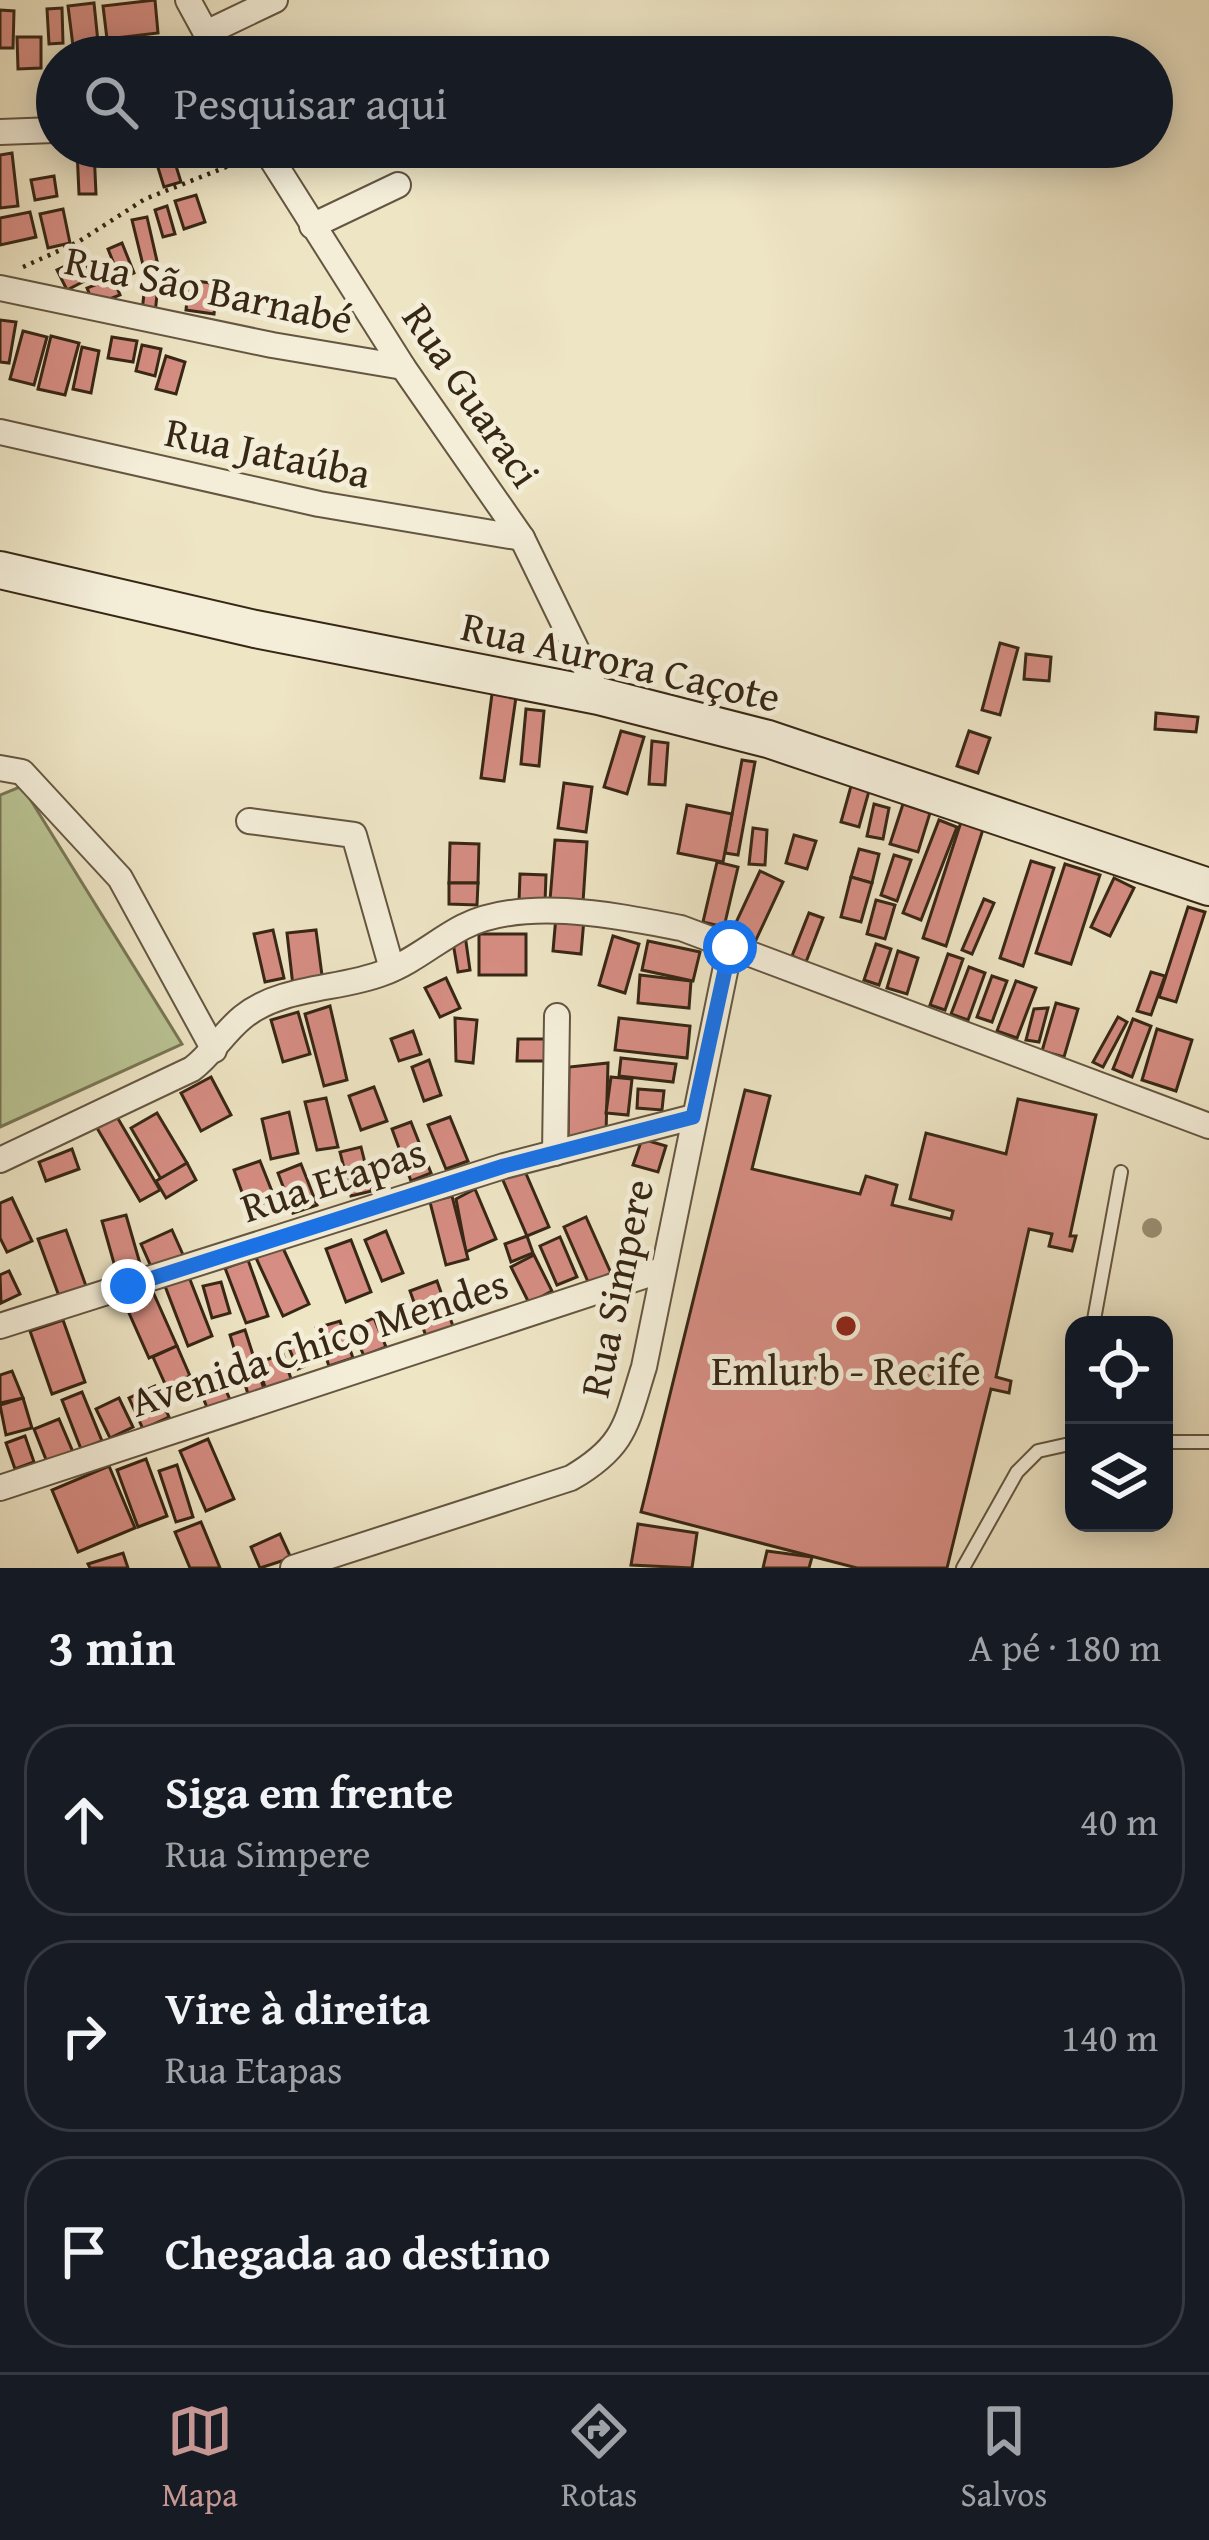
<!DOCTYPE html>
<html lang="pt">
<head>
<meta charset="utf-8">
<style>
  body { margin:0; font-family:"Gentium Book Plus",serif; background:#20242c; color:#f1f3f6 }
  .controls { position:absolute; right:36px; bottom:36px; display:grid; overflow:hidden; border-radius:24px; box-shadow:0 6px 30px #0003 }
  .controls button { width:108px; height:108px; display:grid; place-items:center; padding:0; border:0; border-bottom:3px solid #363941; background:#171b24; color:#f1f3f6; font:60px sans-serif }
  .stop { position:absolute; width:36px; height:36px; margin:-27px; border:9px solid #1a73e8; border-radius:50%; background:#fff }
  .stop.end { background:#1a73e8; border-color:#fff; box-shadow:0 3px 12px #0008 }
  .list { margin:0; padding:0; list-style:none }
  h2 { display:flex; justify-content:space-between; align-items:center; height:156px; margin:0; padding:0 48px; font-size:51px }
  h2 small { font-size:39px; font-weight:400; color:#9ea1a6 }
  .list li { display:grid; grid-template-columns:78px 1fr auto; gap:36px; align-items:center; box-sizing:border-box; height:192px; margin:0 24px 24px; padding:0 24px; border:3px solid #363941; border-radius:48px }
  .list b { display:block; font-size:45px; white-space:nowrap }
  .list p { margin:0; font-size:39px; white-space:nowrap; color:#9ea1a6 }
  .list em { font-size:39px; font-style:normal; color:#9ea1a6 }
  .icon { flex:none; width:66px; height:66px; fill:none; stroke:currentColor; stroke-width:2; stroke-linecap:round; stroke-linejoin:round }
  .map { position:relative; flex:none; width:1209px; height:1568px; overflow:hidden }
  .search { position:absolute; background:#171b24; box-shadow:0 6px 30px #0003; left:36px; right:36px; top:36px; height:132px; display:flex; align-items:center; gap:30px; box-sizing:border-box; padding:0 42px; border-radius:66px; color:#9ea1a6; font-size:45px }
  .sheet { height:804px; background:#171b24 }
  nav { display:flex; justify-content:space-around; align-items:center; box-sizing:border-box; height:168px; border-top:3px solid #363941; background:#171b24; font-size:33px; color:#9ea1a6 }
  nav a { display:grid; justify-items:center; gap:6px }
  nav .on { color:#c59692 }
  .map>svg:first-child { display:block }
</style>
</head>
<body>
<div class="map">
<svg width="1209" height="1568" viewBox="0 0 1209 1568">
  <rect width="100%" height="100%" fill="#eee5c5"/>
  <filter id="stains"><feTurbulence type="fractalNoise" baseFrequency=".00167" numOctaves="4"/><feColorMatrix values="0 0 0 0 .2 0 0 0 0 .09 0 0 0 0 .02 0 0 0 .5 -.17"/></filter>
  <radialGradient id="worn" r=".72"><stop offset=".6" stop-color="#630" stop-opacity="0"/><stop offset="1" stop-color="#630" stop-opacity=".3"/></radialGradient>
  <!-- green -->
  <path fill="#bac494" stroke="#787654" stroke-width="3" d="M22,786L182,1044L0,1127V795Z"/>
  <!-- building -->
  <g fill="#d68d83" stroke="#372715" stroke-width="3">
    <path d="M155,0L158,33L107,39L103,6Z"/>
    <path d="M94,3L98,42L73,46L68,6Z"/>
    <path d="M62,8L63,43L49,44L47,9Z"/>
    <path d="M0,10L14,11L13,48H0Z"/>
    <path d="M17,37H41V68L18,69Z"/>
    <path d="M159,39L162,57H125L123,44Z"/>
    <path d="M117,44L119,57H85L84,48Z"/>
    <path d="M77,150H94L96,194H79Z"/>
    <path d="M12,153L18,206L0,208V155Z"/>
    <path d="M172,153L181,182L164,187L155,158Z"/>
    <path d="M54,176L57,196L35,200L31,180Z"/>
    <path d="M196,195L205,222L184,229L175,201Z"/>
    <path d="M167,206L175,234L163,237L155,210Z"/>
    <path d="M63,209L70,243L48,248L40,214Z"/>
    <path d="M30,212L36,237L0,245V218Z"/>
    <path d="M147,217L157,261L143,265L132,220Z"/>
    <path d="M122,243L134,273L120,279L108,249Z"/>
    <path d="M82,258L92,277L67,290L57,270Z"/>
    <path d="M146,274L159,275L155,314L142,312Z"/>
    <path d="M113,278L120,295L94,305L87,288Z"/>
    <path d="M189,280L218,284L214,314L186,310Z"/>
    <path d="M0,320L16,322L9,363L0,362Z"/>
    <path d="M23,331L47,337L34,385L10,379Z"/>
    <path d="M51,336L79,343L65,395L38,389Z"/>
    <path d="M112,337L137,341L133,362L108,358Z"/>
    <path d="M142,345L161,349L155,376L136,371Z"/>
    <path d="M82,347L99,351L91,393L73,389Z"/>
    <path d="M166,356L185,362L176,394L156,389Z"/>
    <path d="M1000,643L1018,648L1000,715L982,710Z"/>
    <path d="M1026,654L1051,657L1049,681L1024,679Z"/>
    <path d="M492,694L516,697L504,781L481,778Z"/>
    <path d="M526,709L544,711L539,766L521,764Z"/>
    <path d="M1156,713L1198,717L1196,732L1155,729Z"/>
    <path d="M621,731L644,737L627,794L604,787Z"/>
    <path d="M969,731L990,738L978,773L957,766Z"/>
    <path d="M652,741L668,743L665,785L649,784Z"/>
    <path d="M742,760L755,762L738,855L725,853Z"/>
    <path d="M564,783L592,787L586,832L558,828Z"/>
    <path d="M851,786L869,791L859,827L841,822Z"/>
    <path d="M874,804L889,808L883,839L867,836Z"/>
    <path d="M903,804L930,813L918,852L890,844Z"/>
    <path d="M687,805L732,814L723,862L678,853Z"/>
    <path d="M963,816L985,823L946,946L923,938Z"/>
    <path d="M939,820L957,827L921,920L903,913Z"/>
    <path d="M753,828L767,830L765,865L749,864Z"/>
    <path d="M794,835L816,841L807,869L786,863Z"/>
    <path d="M555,840L587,842L583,902L550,900Z"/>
    <path d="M450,843L479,844L478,883H449Z"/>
    <path d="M859,849L879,854L872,883L851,877Z"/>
    <path d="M894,855L911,860L897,901L881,895Z"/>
    <path d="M1031,861L1054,868L1023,966L1000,958Z"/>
    <path d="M717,862L738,867L724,927L703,922Z"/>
    <path d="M1065,864L1100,875L1071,964L1036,953Z"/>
    <path d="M760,871L783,882L755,942L732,931Z"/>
    <path d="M520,874L546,875L545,903L519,902Z"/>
    <path d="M851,877L872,883L861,922L841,917Z"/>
    <path d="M1114,878L1134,888L1110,936L1091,927Z"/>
    <path d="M449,883H478L477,905L449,904Z"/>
    <path d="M984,899L994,903L972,954L962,950Z"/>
    <path d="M876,900L895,905L885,939L867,934Z"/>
    <path d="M1188,907L1205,912L1176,1002L1159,997Z"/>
    <path d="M809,913L823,918L806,962L792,956Z"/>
    <path d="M556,916L584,919L581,954L553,951Z"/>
    <path d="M273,930L284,978L265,982L254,934Z"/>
    <path d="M316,930L323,983L293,986L287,933Z"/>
    <rect x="479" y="934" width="47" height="41"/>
    <path d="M465,935L470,970L458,972L452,937Z"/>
    <path d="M613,936L639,944L625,993L599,985Z"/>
    <path d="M648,941L700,952L693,981L642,970Z"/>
    <path d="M876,944L891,949L879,985L864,980Z"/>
    <path d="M898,951L918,958L907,994L887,988Z"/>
    <path d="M948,954L963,959L945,1010L930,1005Z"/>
    <path d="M969,967L985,973L968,1020L951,1014Z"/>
    <path d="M1151,972L1165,976L1151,1015L1137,1011Z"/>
    <path d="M640,975L691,981L689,1008L638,1003Z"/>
    <path d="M992,976L1007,981L992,1022L977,1017Z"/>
    <path d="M446,978L460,1008L440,1017L425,988Z"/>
    <path d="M1016,981L1036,988L1017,1038L997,1031Z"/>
    <path d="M1056,1003L1078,1009L1064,1057L1042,1051Z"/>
    <path d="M330,1006L347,1080L324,1086L305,1014Z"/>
    <path d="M1048,1008L1039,1042L1026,1040L1034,1009Z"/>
    <path d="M298,1012L310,1054L283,1062L271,1020Z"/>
    <path d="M1118,1017L1127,1022L1103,1067L1093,1062Z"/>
    <path d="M455,1018L477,1020L473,1063L456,1061Z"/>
    <path d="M619,1018L690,1026L687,1058L615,1050Z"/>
    <path d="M1133,1019L1151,1026L1132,1077L1113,1069Z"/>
    <path d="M1157,1029L1192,1040L1176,1091L1142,1080Z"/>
    <path d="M413,1031L421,1054L399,1061L391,1039Z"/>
    <path d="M518,1039H550V1061H517Z"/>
    <path d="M621,1058L676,1064L673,1082L619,1076Z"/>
    <path d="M429,1060L441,1095L424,1101L412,1067Z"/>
    <path d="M608,1063L606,1133L568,1137L569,1067Z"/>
    <path d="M211,1077L231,1115L201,1131L181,1093Z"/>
    <path d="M611,1077L632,1079L628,1115L606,1113Z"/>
    <path d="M374,1087L387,1121L361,1130L349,1096Z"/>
    <path d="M638,1089L664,1091L662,1110L637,1108Z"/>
    <path d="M745,1090L770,1096L752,1169L860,1194L866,1176L897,1185L892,1205L951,1219L953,1211L910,1199L926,1133L1006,1154L1018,1099L1096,1115L1070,1236H1076L1072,1251L1049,1246L1052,1234L1029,1229L996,1377L1011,1381L1009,1393L991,1389L947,1568H857L641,1512Z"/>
    <path d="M326,1098L338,1147L317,1150L305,1102Z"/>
    <path d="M289,1112L298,1153L271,1159L262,1119Z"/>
    <path d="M157,1113L187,1163L161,1179L131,1128Z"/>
    <path d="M117,1117L160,1190L140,1201L97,1128Z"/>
    <path d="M450,1117L468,1161L446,1169L428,1125Z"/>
    <path d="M411,1122L431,1173L411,1181L392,1129Z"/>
    <path d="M642,1139L666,1146L658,1172L633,1165Z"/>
    <path d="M361,1147L372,1191L351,1196L340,1152Z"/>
    <path d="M72,1149L79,1169L46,1181L39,1162Z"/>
    <path d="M260,1161L275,1199L248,1209L234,1170Z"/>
    <path d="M187,1163L196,1180L166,1198L156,1181Z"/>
    <path d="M301,1164L317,1205L293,1213L278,1173Z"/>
    <path d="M524,1169L549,1227L527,1236L502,1178Z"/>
    <path d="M475,1189L496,1239L466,1252L456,1199Z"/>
    <path d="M452,1196L468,1259L446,1265L430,1202Z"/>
    <path d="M12,1198L32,1241L7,1252L0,1238V1203Z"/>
    <path d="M126,1215L143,1274L119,1281L102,1221Z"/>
    <path d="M586,1217L611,1273L589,1284L564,1227Z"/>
    <path d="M66,1230L86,1286L59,1296L38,1239Z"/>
    <path d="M172,1230L184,1257L153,1271L141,1244Z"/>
    <path d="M386,1231L403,1273L382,1281L365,1240Z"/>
    <path d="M527,1236L533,1253L511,1262L505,1244Z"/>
    <path d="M560,1237L577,1277L557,1285L540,1246Z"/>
    <path d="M351,1240L371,1292L346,1302L326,1249Z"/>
    <path d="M282,1246L309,1304L283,1316L256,1258Z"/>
    <path d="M534,1255L552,1291L529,1303L511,1267Z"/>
    <path d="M248,1260L268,1316L246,1323L225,1268Z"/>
    <path d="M9,1271L20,1294L1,1303L0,1275Z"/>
    <path d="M189,1277L212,1336L188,1346L165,1286Z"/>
    <path d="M437,1281L454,1329L427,1339L410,1291Z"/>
    <path d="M221,1282L230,1313L212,1318L203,1286Z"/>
    <path d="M153,1292L177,1346L149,1358L125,1304Z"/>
    <path d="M374,1318L386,1347L364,1356L352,1328Z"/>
    <path d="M63,1320L85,1382L52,1394L30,1331Z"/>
    <path d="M340,1321L353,1358L329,1366L316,1328Z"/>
    <path d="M245,1330L264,1389L248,1394L230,1335Z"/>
    <path d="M306,1342L314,1362L298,1369L289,1348Z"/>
    <path d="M177,1346L190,1376L166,1386L153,1357Z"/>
    <path d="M283,1354L292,1382L266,1390L257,1363Z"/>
    <path d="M12,1371L23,1398L0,1403V1375Z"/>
    <path d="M218,1372L231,1402L209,1412L196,1381Z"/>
    <path d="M155,1386L169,1417L143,1429L129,1398Z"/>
    <path d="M82,1392L102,1441L81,1449L62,1400Z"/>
    <path d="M23,1398L32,1428L6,1435L0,1405Z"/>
    <path d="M119,1398L133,1427L110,1438L96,1409Z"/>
    <path d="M59,1419L73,1452L47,1462L34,1429Z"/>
    <path d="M25,1436L34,1462L15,1469L6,1443Z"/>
    <path d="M208,1439L234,1499L206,1511L180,1451Z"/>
    <path d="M146,1459L167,1516L138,1527L117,1470Z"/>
    <path d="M177,1465L193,1517L176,1522L159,1471Z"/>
    <path d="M109,1466L135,1528L78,1552L52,1490Z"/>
    <path d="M201,1522L220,1568H190L175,1532Z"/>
    <path d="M638,1524L697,1533L692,1568L631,1565Z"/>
    <path d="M280,1534L291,1558L260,1568L251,1547Z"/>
    <path d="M767,1551L812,1557L809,1568H763Z"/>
    <path d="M123,1553L128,1568H90L88,1564Z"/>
  </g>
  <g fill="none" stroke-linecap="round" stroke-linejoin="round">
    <defs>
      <g id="lane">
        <path d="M1093,1325L1121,1172"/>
        <path d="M1164,1442H1209"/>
        <path d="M963,1568L1017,1472L1038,1451L1074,1443"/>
      </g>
      <g id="street">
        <path d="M188,0L219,57"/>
        <path d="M206,33L275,0"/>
        <path d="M0,132L54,130"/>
        <path d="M264,147L403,367L522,538L599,696"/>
        <path d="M312,226L398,185"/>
        <path d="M0,288L272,345L403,367"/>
        <path d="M0,432L319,504L522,538"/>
        <path d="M0,768L22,772L120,878L214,1050"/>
        <path d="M249,821L354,835L392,969"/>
        <path d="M555,1153L557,1016"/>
        <path d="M0,1160L192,1069C212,1054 224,1032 243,1017C281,986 339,990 383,973C413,962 436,941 463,927C524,896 618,916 681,928L1209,1126"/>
        <path d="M0,1326L504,1166L693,1117"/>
        <path d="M0,1488L662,1270"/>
        <path d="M293,1568L571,1478C626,1446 626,1424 644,1367L730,947"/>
      </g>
      <path id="secondary" d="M0,570L255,629L599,696L768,739L1209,887"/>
    </defs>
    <!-- lane casing -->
    <use href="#lane" stroke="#655641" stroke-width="16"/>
    <!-- street casing -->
    <use href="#street" stroke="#655641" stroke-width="28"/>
    <!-- secondary casing -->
    <use href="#secondary" stroke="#372715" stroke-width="40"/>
    <!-- path -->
    <path stroke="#372715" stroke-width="4.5" stroke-dasharray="3 6" stroke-linecap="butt" d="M23,267L78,242L145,199L244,160"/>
    <!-- lane -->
    <use href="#lane" stroke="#f4eed9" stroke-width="12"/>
    <!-- street -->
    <use href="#street" stroke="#f4eed9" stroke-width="24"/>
    <!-- secondary -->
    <use href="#secondary" stroke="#f4eed9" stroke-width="36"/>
  </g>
  <!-- trees -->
  <circle fill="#9c9276" cx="1152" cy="1228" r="10"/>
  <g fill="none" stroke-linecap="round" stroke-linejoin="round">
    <!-- route -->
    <path stroke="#1a73e8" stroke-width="15" d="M128,1286L504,1166L693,1117L730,947"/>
  </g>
  <!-- markers -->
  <circle fill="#8f2418" stroke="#f4eed9" stroke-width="4.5" cx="846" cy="1326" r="12"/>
  <g text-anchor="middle" stroke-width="10" stroke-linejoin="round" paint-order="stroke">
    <!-- street labels -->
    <g font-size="42" fill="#372715" stroke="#f4eed9">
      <text transform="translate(209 289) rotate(12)" y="15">Rua São Barnabé</text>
      <text transform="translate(472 395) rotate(56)" y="15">Rua Guaraci</text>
      <text transform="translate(268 452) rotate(12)" y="15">Rua Jataúba</text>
      <text transform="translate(621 661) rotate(13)" y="15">Rua Aurora Caçote</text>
      <text transform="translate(333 1179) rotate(-18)" y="15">Rua Etapas</text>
      <text transform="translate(616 1288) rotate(-78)" y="15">Rua Simpere</text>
      <text transform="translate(319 1342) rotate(-18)" y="15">Avenida Chico Mendes</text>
    </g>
    <!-- poi labels -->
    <g font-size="42" fill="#372715" stroke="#f4eed9">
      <text x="846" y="1385">Emlurb - Recife</text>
    </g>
  </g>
  <rect width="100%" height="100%" filter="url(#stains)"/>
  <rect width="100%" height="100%" fill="url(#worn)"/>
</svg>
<div class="controls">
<button><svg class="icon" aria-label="locate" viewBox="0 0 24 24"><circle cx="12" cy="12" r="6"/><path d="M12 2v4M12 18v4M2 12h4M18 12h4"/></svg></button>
<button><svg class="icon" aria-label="layers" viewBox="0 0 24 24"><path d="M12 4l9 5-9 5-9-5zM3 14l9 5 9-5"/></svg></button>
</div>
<div class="stop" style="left:730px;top:947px"></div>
<div class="stop end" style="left:128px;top:1286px"></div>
<div class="search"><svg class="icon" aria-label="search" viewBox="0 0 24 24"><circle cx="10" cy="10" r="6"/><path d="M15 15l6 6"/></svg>Pesquisar aqui</div>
</div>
<section class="sheet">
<h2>3 min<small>A pé · 180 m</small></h2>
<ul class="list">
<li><svg class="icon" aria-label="ahead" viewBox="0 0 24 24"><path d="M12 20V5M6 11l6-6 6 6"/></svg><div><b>Siga em frente</b><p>Rua Simpere</p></div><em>40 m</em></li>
<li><svg class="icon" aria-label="right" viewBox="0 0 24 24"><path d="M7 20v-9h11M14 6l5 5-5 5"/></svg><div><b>Vire à direita</b><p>Rua Etapas</p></div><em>140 m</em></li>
<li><svg class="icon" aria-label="arrive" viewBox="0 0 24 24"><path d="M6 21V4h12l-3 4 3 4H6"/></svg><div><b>Chegada ao destino</b></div></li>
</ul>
</section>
<nav>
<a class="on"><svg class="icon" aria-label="map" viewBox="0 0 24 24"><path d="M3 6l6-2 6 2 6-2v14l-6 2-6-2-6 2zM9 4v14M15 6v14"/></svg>Mapa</a>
<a><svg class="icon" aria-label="directions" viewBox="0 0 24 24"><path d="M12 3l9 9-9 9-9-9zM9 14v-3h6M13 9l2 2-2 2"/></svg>Rotas</a>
<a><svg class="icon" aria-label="saved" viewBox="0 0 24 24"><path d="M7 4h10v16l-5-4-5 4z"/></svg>Salvos</a>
</nav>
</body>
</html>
